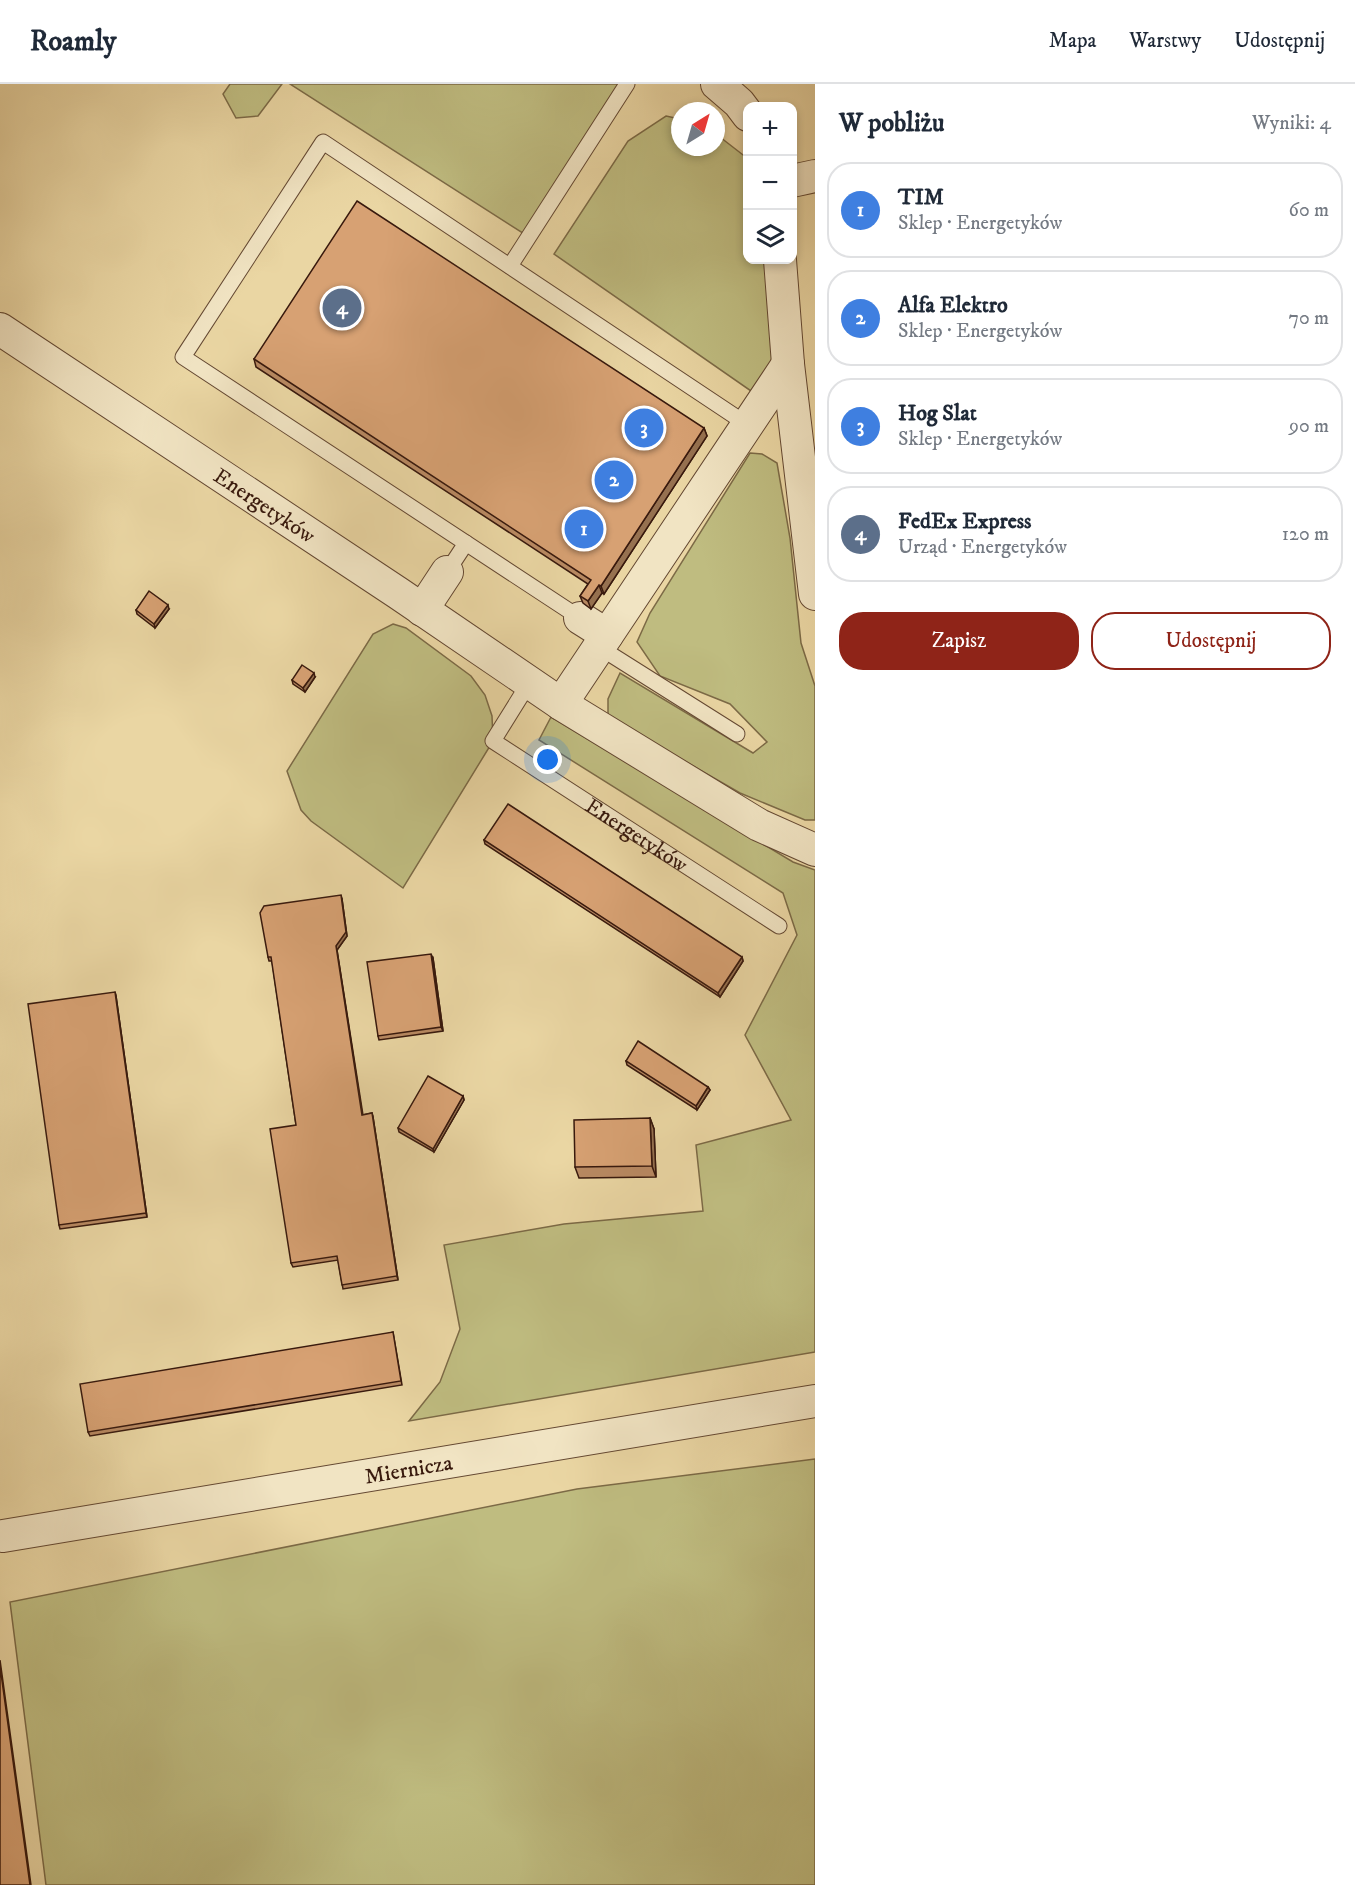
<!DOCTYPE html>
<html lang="pl">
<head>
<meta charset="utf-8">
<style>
  body { margin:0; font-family:"IM FELL DW Pica",serif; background:#f6f6f7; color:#1f2937 }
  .controls { position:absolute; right:18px; top:18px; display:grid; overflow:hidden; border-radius:12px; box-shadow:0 3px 9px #0003 }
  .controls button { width:54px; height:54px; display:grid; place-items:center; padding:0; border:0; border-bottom:2px solid #e0e1e3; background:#fff; color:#1f2937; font:30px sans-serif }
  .compass { position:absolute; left:671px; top:18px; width:54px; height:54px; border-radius:50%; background:#fff; box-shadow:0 3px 9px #0003; rotate:37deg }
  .you { position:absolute; left:548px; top:676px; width:21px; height:21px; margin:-15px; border:4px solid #fff; border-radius:50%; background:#1a73e8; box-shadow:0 0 0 9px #1a73e833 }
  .badge { display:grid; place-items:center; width:39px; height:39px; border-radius:50%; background:#8f2418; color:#fff; font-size:20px; font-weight:700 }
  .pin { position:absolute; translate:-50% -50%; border:3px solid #fff; box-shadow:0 2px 6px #0006 }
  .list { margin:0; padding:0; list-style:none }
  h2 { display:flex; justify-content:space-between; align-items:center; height:78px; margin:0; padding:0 24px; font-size:26px }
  h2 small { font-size:20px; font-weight:400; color:#747a83 }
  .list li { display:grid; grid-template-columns:39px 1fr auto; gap:18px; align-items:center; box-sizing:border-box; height:96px; margin:0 12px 12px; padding:0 12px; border:2px solid #e0e1e3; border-radius:24px }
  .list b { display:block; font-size:22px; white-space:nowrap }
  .list p { margin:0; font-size:20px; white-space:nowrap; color:#747a83 }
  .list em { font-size:20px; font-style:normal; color:#747a83 }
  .actions { display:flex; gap:12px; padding:18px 24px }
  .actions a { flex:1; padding:14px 0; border:2px solid #8f2418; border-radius:24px; text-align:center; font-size:21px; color:#8f2418 }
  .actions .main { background:#8f2418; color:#fff }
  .icon { flex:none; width:33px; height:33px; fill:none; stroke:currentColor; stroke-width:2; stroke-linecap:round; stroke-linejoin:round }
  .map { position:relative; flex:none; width:815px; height:1801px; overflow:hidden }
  header { display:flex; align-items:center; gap:36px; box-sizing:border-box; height:84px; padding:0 30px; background:#fff; border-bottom:2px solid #e0e1e3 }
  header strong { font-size:28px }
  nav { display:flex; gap:33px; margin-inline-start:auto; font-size:21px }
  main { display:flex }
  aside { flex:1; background:#fff }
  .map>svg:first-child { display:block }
</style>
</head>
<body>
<header>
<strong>Roamly</strong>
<nav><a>Mapa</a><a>Warstwy</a><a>Udostępnij</a></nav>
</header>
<main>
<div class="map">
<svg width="815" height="1801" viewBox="0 0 815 1801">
  <rect width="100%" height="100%" fill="#ead6a3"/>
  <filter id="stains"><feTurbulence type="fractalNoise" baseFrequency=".00333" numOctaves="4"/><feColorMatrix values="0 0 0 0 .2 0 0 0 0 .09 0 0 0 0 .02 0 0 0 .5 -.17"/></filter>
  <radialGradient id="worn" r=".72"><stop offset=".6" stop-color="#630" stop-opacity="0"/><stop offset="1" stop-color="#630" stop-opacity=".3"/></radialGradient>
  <!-- green -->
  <g fill="#bfbc80" stroke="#7c6a46" stroke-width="1.5">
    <path d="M230,0H282L258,32L236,34L223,10Z"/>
    <path d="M290,0H627L529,153Z"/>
    <path d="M666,32L680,35V63H716V50L747,74L748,176H780L788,280L764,316L554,170L628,57Z"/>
    <path d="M750,369L762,370L777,379L790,454L801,559L815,602V736H805L740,709L648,656L608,635V615L620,589L753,669L767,658L730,620L660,592L637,558L650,529Z"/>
    <path d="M393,540L406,544L471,592L485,611L492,632L493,657L403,804L311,737L301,726L287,687L373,550Z"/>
    <path d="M551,633L793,778L815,786V1268L409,1337L440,1298L460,1245L444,1161L564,1140L703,1127L696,1061L791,1036L745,951L797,851L783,809L539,656Z"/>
    <path d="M815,1375V1801H46L10,1518L577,1405Z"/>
  </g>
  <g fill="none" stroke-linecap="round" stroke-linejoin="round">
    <defs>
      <g id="service">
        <path d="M510,182L627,0"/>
        <path d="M447,488L466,459"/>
        <path d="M580,534L183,273L323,58L748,341"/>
        <path d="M599,563L737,650"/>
        <path id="s1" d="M529,599L493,657L779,842"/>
      </g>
      <g id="minor">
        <path d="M717,0L739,19L748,31"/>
        <path d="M792,97L815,92"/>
        <path d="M780,176L788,280L815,510"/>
        <path id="s2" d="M0,245L398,509L561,620L759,741L815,766"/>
        <path d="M422,526L447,488"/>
        <path d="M580,534L607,551"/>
        <path d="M561,620L788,280"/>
        <path id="s3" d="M3,1452L815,1317"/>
      </g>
    </defs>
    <!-- service casing -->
    <use href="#service" stroke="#644832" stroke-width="17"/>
    <!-- minor casing -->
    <use href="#minor" stroke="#644832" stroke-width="34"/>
    <!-- service -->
    <use href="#service" stroke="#f1e4c3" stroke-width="15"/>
    <!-- minor -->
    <use href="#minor" stroke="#f1e4c3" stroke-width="32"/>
  </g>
  <!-- wall -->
  <g fill="#b98a63" stroke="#38190d" stroke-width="1.5">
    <path d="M254,275L704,344L707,352L604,510L602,509L591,525L583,519L580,512L588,500L256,283Z"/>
    <path d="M169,525L155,544L137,530L136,526Z"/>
    <path d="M315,593L305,608L293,600L292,596Z"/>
    <path d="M484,756L742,873L743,877L720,913L485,760Z"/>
    <path d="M342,815L347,852L337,866L363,1031L372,1029L373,1033L398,1196L343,1205L338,1176L293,1183L291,1179L296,1041L272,877H269L268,873Z"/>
    <path d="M433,874L443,947L379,956L378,952Z"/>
    <path d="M115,908L116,912L147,1133L60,1145L59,1141Z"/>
    <path d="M626,977L708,1003L710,1006L697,1026L627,981Z"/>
    <path d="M463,1012L464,1016L434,1068L399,1048L398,1044Z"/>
    <path d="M650,1034L654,1045L656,1093L579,1094L575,1083Z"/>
    <path d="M393,1248L402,1301L90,1352L88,1348Z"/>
  </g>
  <!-- shaded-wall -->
  <g fill="#967150" stroke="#38190d" stroke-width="1.5">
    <path d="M704,344L707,352L604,510L601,502Z"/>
    <path d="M599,501L602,509L591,525L588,517Z"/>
    <path d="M168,521L169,525L155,544L154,540Z"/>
    <path d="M314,589L315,593L305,608L303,604Z"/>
    <path d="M341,811L342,815L347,852L337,866L363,1035L362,1031L336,862Z"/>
    <path d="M431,870L433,874L443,947L441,943Z"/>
    <path d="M742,873L743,877L720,913L718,909Z"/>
    <path d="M115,908L116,912L147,1133L146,1129Z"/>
    <path d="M708,1003L710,1006L697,1026L696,1022Z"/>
    <path d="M463,1012L464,1016L434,1068L433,1065Z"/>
    <path d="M372,1029L373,1033L398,1196L397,1192Z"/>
    <path d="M650,1034L654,1045L656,1093L652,1082Z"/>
    <path d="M0,1576L31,1801H30L0,1582Z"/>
  </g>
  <!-- building -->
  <g fill="#d7a173" stroke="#38190d" stroke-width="1.5">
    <path d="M357,117L704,344L601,502L599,501L588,517L580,512L591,496L254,275Z"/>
    <path d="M149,507L168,521L154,540L136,526Z"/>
    <path d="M302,581L314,589L303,604L292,596Z"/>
    <path d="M508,720L742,873L718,909L484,756Z"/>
    <path d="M341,811L346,848L336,862L362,1031L372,1029L397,1192L342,1201L337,1172L291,1179L270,1045L296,1041L271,873H268L260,829L264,822Z"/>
    <path d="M431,870L441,943L378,952L367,878Z"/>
    <path d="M115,908L146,1129L59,1141L28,920Z"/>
    <path d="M638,957L708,1003L696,1022L626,977Z"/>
    <path d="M428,992L463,1012L433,1065L398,1044Z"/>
    <path d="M650,1034L652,1082L575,1083L574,1036Z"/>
    <path d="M393,1248L401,1297L88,1348L80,1300Z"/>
    <path d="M0,1582L30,1801H0Z"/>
  </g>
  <g text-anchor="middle" stroke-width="4.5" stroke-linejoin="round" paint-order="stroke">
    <!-- street labels -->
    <g font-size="22" fill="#38190d" stroke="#f1e4c3">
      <text dy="8" stroke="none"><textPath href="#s2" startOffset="318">Energetyków</textPath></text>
      <text dy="8" stroke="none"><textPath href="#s1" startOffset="240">Energetyków</textPath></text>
      <text dy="8" stroke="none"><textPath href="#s3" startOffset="411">Miernicza</textPath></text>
    </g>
  </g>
  <rect width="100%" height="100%" filter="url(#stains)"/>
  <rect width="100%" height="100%" fill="url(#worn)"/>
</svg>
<div class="controls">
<button>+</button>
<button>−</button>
<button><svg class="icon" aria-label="layers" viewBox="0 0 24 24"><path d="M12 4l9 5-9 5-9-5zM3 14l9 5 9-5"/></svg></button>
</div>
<svg class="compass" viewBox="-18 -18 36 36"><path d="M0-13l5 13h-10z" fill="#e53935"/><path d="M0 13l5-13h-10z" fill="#747a83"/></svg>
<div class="you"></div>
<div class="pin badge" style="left:584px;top:445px;background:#3f7fe0">1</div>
<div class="pin badge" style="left:614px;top:396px;background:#3f7fe0">2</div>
<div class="pin badge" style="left:644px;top:344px;background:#3f7fe0">3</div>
<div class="pin badge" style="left:342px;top:224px;background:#5c6f8a">4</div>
</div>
<aside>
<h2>W pobliżu<small>Wyniki: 4</small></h2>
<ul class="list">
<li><span class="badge" style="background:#3f7fe0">1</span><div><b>TIM</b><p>Sklep · Energetyków</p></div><em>60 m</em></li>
<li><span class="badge" style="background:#3f7fe0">2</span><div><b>Alfa Elektro</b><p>Sklep · Energetyków</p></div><em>70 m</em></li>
<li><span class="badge" style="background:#3f7fe0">3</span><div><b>Hog Slat</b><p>Sklep · Energetyków</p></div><em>90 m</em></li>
<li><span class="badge" style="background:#5c6f8a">4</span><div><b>FedEx Express</b><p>Urząd · Energetyków</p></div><em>120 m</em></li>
</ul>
<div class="actions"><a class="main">Zapisz</a><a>Udostępnij</a></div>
</aside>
</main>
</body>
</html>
